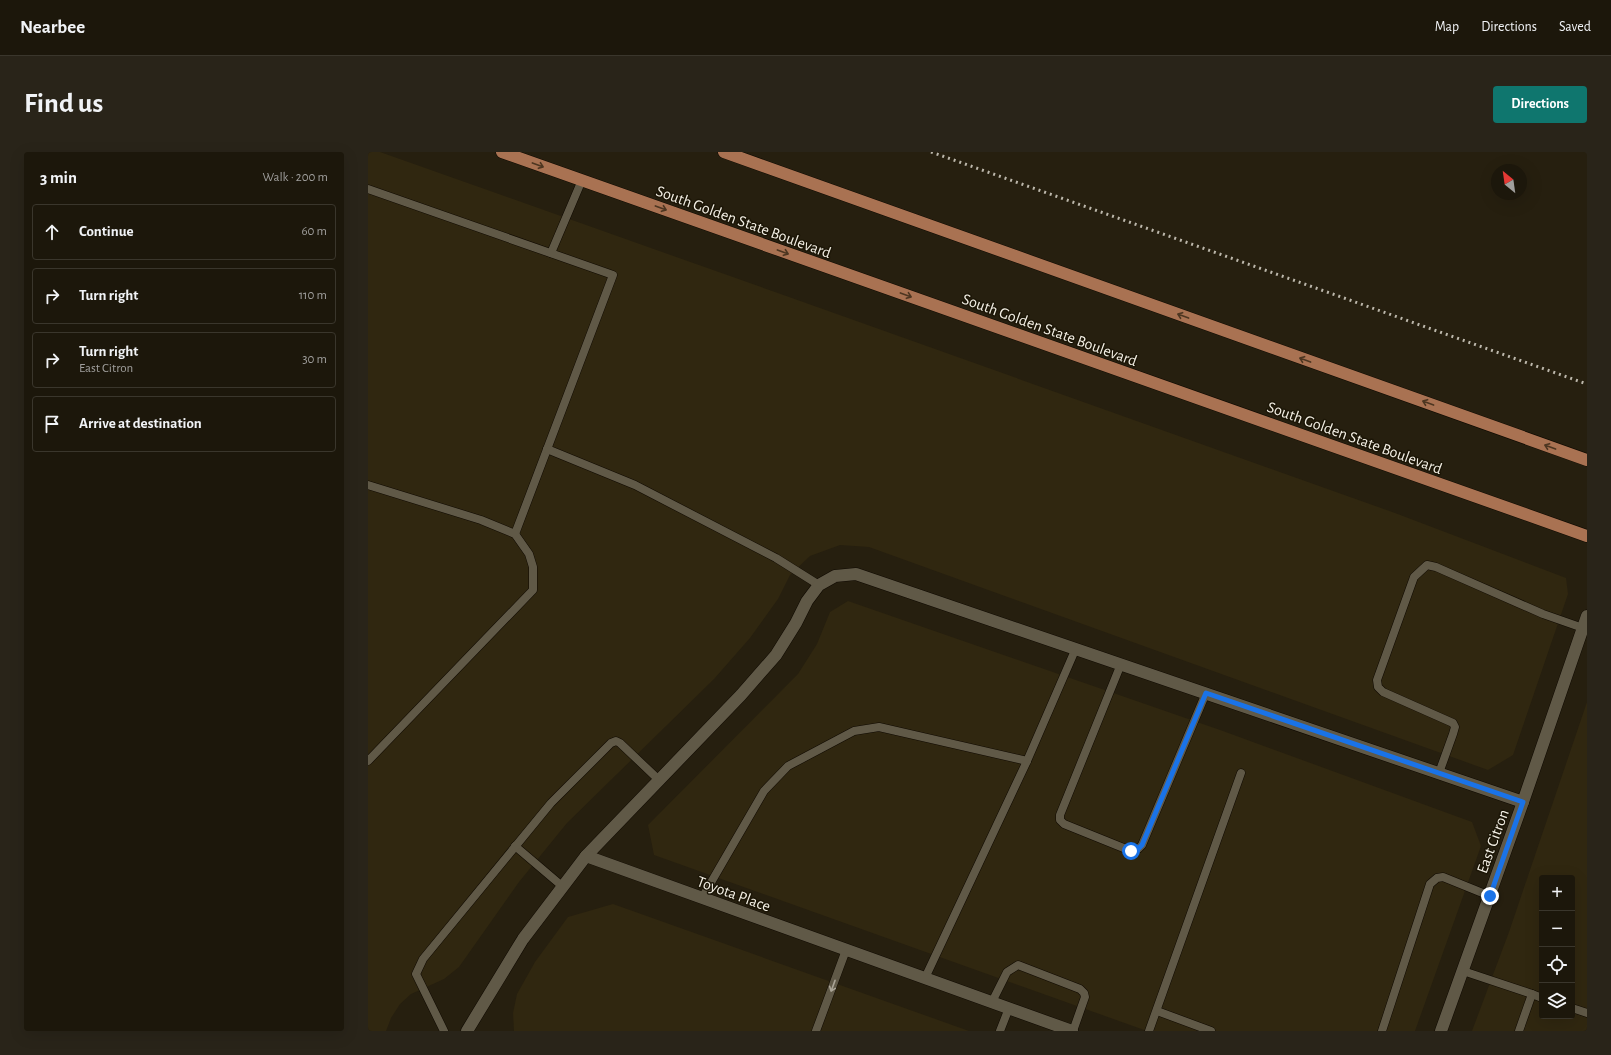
<!DOCTYPE html>
<html lang="en">
<head>
<meta charset="utf-8">
<style>
  body { margin:0; font-family:"Alegreya Sans",sans-serif; background:#292419; color:#f1f3f6 }
  .controls { position:absolute; right:12px; bottom:12px; display:grid; overflow:hidden; border-radius:4px; box-shadow:0 4px 16px #0002 }
  .controls button { width:36px; height:36px; display:grid; place-items:center; padding:0; border:0; border-bottom:1px solid #3a362c; background:#1c170b; color:#f1f3f6; font:20px sans-serif }
  .compass { position:absolute; left:1123px; top:12px; width:36px; height:36px; border-radius:50%; background:#1c170b; box-shadow:0 4px 16px #0002; rotate:331deg }
  .stop { position:absolute; width:12px; height:12px; margin:-9px; border:3px solid #1a73e8; border-radius:50%; background:#fff }
  .stop.end { background:#1a73e8; border-color:#fff; box-shadow:0 1px 4px #0008 }
  .list { margin:0; padding:0; list-style:none }
  h2 { display:flex; justify-content:space-between; align-items:center; height:52px; margin:0; padding:0 16px; font-size:17px }
  h2 small { font-size:13px; font-weight:400; color:#a09f9d }
  .list li { display:grid; grid-template-columns:26px 1fr auto; gap:12px; align-items:center; box-sizing:border-box; height:56px; margin:0 8px 8px; padding:0 8px; border:1px solid #3a362c; border-radius:4px }
  .list b { display:block; font-size:15px; white-space:nowrap }
  .list p { margin:0; font-size:13px; white-space:nowrap; color:#a09f9d }
  .list em { font-size:13px; font-style:normal; color:#a09f9d }
  .icon { flex:none; width:22px; height:22px; fill:none; stroke:currentColor; stroke-width:2; stroke-linecap:round; stroke-linejoin:round }
  .map { position:relative; flex:none; width:1219px; height:879px; overflow:hidden; border-radius:4px }
  header { display:flex; align-items:center; gap:24px; box-sizing:border-box; height:56px; padding:0 20px; background:#1c170b; border-bottom:1px solid #3a362c }
  header strong { font-size:19px }
  nav { display:flex; gap:22px; margin-inline-start:auto; font-size:14px }
  .intro { display:flex; align-items:center; justify-content:space-between; box-sizing:border-box; height:96px; padding:0 24px }
  h1 { margin:0; font-size:28px }
  .button { padding:10px 18px; border-radius:4px; background:#0f766e; color:#fff; font-size:14px; font-weight:700 }
  main { display:flex; gap:24px; padding:0 24px }
  aside { flex:1; background:#1c170b; border-radius:4px; box-shadow:0 4px 16px #0002 }
  .map>svg:first-child { display:block }
</style>
</head>
<body>
<header>
<strong>Nearbee</strong>
<nav><a>Map</a><a>Directions</a><a>Saved</a></nav>
</header>
<div class="intro"><h1>Find us</h1><a class="button">Directions</a></div>
<main>
<aside>
<h2>3 min<small>Walk · 200 m</small></h2>
<ul class="list">
<li><svg class="icon" aria-label="ahead" viewBox="0 0 24 24"><path d="M12 20V5M6 11l6-6 6 6"/></svg><div><b>Continue</b></div><em>60 m</em></li>
<li><svg class="icon" aria-label="right" viewBox="0 0 24 24"><path d="M7 20v-9h11M14 6l5 5-5 5"/></svg><div><b>Turn right</b></div><em>110 m</em></li>
<li><svg class="icon" aria-label="right" viewBox="0 0 24 24"><path d="M7 20v-9h11M14 6l5 5-5 5"/></svg><div><b>Turn right</b><p>East Citron</p></div><em>30 m</em></li>
<li><svg class="icon" aria-label="arrive" viewBox="0 0 24 24"><path d="M6 21V4h12l-3 4 3 4H6"/></svg><div><b>Arrive at destination</b></div></li>
</ul>
</aside>
<div class="map">
<svg width="1219" height="879" viewBox="0 0 1219 879">
  <rect width="100%" height="100%" fill="#261f0f"/>
  <!-- built -->
  <g fill="#302710" fill-rule="evenodd">
    <path d="M0,0H12L407,140L1027,361L1198,426L1200,442L1145,603L1120,618L501,395L472,393L442,404L422,423L410,447L382,486L346,527L199,671L151,730L91,815L76,827L43,842L32,852L23,866L18,879H0Z"/>
    <path d="M480,449L855,579L1104,670L1113,694L1047,879H779L286,703L280,673L430,522L449,492L462,460Z"/>
    <path d="M1219,550V879H1104L1141,780ZM1174,726H1204V864H1174Z"/>
    <path d="M245,752L601,879H146L145,861L149,842L167,810L200,765Z"/>
  </g>
  <g fill="none" stroke-linecap="round" stroke-linejoin="round">
    <defs>
      <g id="service">
        <path d="M0,37L245,123L147,382"/>
        <path d="M183,101L214,28"/>
        <path d="M179,297L267,333L408,406L451,433"/>
        <path d="M0,333L113,368L147,382L161,402L165,415V438L0,609"/>
        <path d="M753,512L692,663V668L696,672L763,699L770,697L774,693L838,541"/>
        <path d="M1071,621L1085,582L1087,575L1085,571L1015,540L1010,535L1009,528L1046,425L1059,413L1068,415L1175,462L1215,476"/>
        <path d="M147,694L194,734"/>
        <path d="M334,746L396,639L420,614L486,579L511,575L659,609"/>
        <path d="M1095,819L1164,842L1151,879"/>
        <path d="M557,826L659,609L708,496"/>
        <path d="M1164,842L1174,846"/>
        <path d="M624,850L639,820L650,813L712,837L716,841L717,845L705,879"/>
        <path d="M1204,856L1219,861"/>
        <path d="M789,859L843,879"/>
        <path d="M76,879L48,822L55,807L183,651L243,591L248,589L252,591L291,628"/>
        <path d="M448,879L478,798"/>
        <path d="M632,879L641,856"/>
        <path d="M781,879L873,621"/>
        <path d="M1014,879L1062,732L1069,726L1075,725L1122,744"/>
      </g>
      <g id="minor">
        <path d="M218,704L373,543L408,503L428,471L439,449L451,433L467,424L488,422L1155,650"/>
        <path d="M99,879L155,787L218,704L704,879"/>
        <path d="M1073,879L1155,650L1219,464"/>
      </g>
      <g id="primary">
        <path d="M134,0L1219,384"/>
        <path d="M356,0L1219,308"/>
      </g>
    </defs>
    <!-- service casing -->
    <use href="#service" stroke="#0f0900" stroke-width="9"/>
    <!-- minor casing -->
    <use href="#minor" stroke="#0f0900" stroke-width="13"/>
    <!-- primary casing -->
    <use href="#primary" stroke="#0f0900" stroke-width="13"/>
    <!-- service -->
    <use href="#service" stroke="#605947" stroke-width="8"/>
    <!-- minor -->
    <use href="#minor" stroke="#605947" stroke-width="12"/>
    <!-- primary -->
    <use href="#primary" stroke="#a97252" stroke-width="12"/>
    <!-- rail -->
    <path stroke="#bcb7ab" stroke-width="3" stroke-dasharray="2 4" stroke-linecap="butt" d="M563,0L1219,232"/>
  </g>
  <!-- one-way arrows -->
  <defs><path id="oneway-shaft" d="M-6 0H5M1.5-3L5.5 0L1.5 3" fill="none" stroke-width="1.6" stroke-linecap="round" stroke-linejoin="round"/></defs>
  <g stroke="#4d3621">
    <use href="#oneway-shaft" transform="translate(170 13) rotate(20)"/>
    <use href="#oneway-shaft" transform="translate(293 56) rotate(20)"/>
    <use href="#oneway-shaft" transform="translate(415 100) rotate(20)"/>
    <use href="#oneway-shaft" transform="translate(538 143) rotate(20)"/>
    <use href="#oneway-shaft" transform="translate(815 164) rotate(-160)"/>
    <use href="#oneway-shaft" transform="translate(937 208) rotate(-160)"/>
    <use href="#oneway-shaft" transform="translate(1060 251) rotate(-160)"/>
    <use href="#oneway-shaft" transform="translate(1182 295) rotate(-160)"/>
  </g>
  <use stroke="#aaa496" href="#oneway-shaft" transform="translate(465 834) rotate(110)"/>
  <g fill="none" stroke-linecap="round" stroke-linejoin="round">
    <!-- route -->
    <path stroke="#1a73e8" stroke-width="5" d="M763,699L770,697L774,693L838,541L1155,650L1122,744"/>
  </g>
  <g text-anchor="middle" stroke-width="3" stroke-linejoin="round" paint-order="stroke">
    <!-- street labels -->
    <g font-size="16" fill="#f3efe4" stroke="#1c1607">
      <text transform="translate(376 69) rotate(20)" y="6">South Golden State Boulevard</text>
      <text transform="translate(682 177) rotate(20)" y="6">South Golden State Boulevard</text>
      <text transform="translate(987 285) rotate(20)" y="6">South Golden State Boulevard</text>
      <text transform="translate(1124 689) rotate(-70)" y="6">East Citron</text>
      <text transform="translate(366 741) rotate(20)" y="6">Toyota Place</text>
    </g>
  </g>
</svg>
<div class="controls">
<button>+</button>
<button>−</button>
<button><svg class="icon" aria-label="locate" viewBox="0 0 24 24"><circle cx="12" cy="12" r="6"/><path d="M12 2v4M12 18v4M2 12h4M18 12h4"/></svg></button>
<button><svg class="icon" aria-label="layers" viewBox="0 0 24 24"><path d="M12 4l9 5-9 5-9-5zM3 14l9 5 9-5"/></svg></button>
</div>
<svg class="compass" viewBox="-18 -18 36 36"><path d="M0-13l5 13h-10z" fill="#e53935"/><path d="M0 13l5-13h-10z" fill="#a09f9d"/></svg>
<div class="stop" style="left:763px;top:699px"></div>
<div class="stop end" style="left:1122px;top:744px"></div>
</div>
</main>
</body>
</html>
